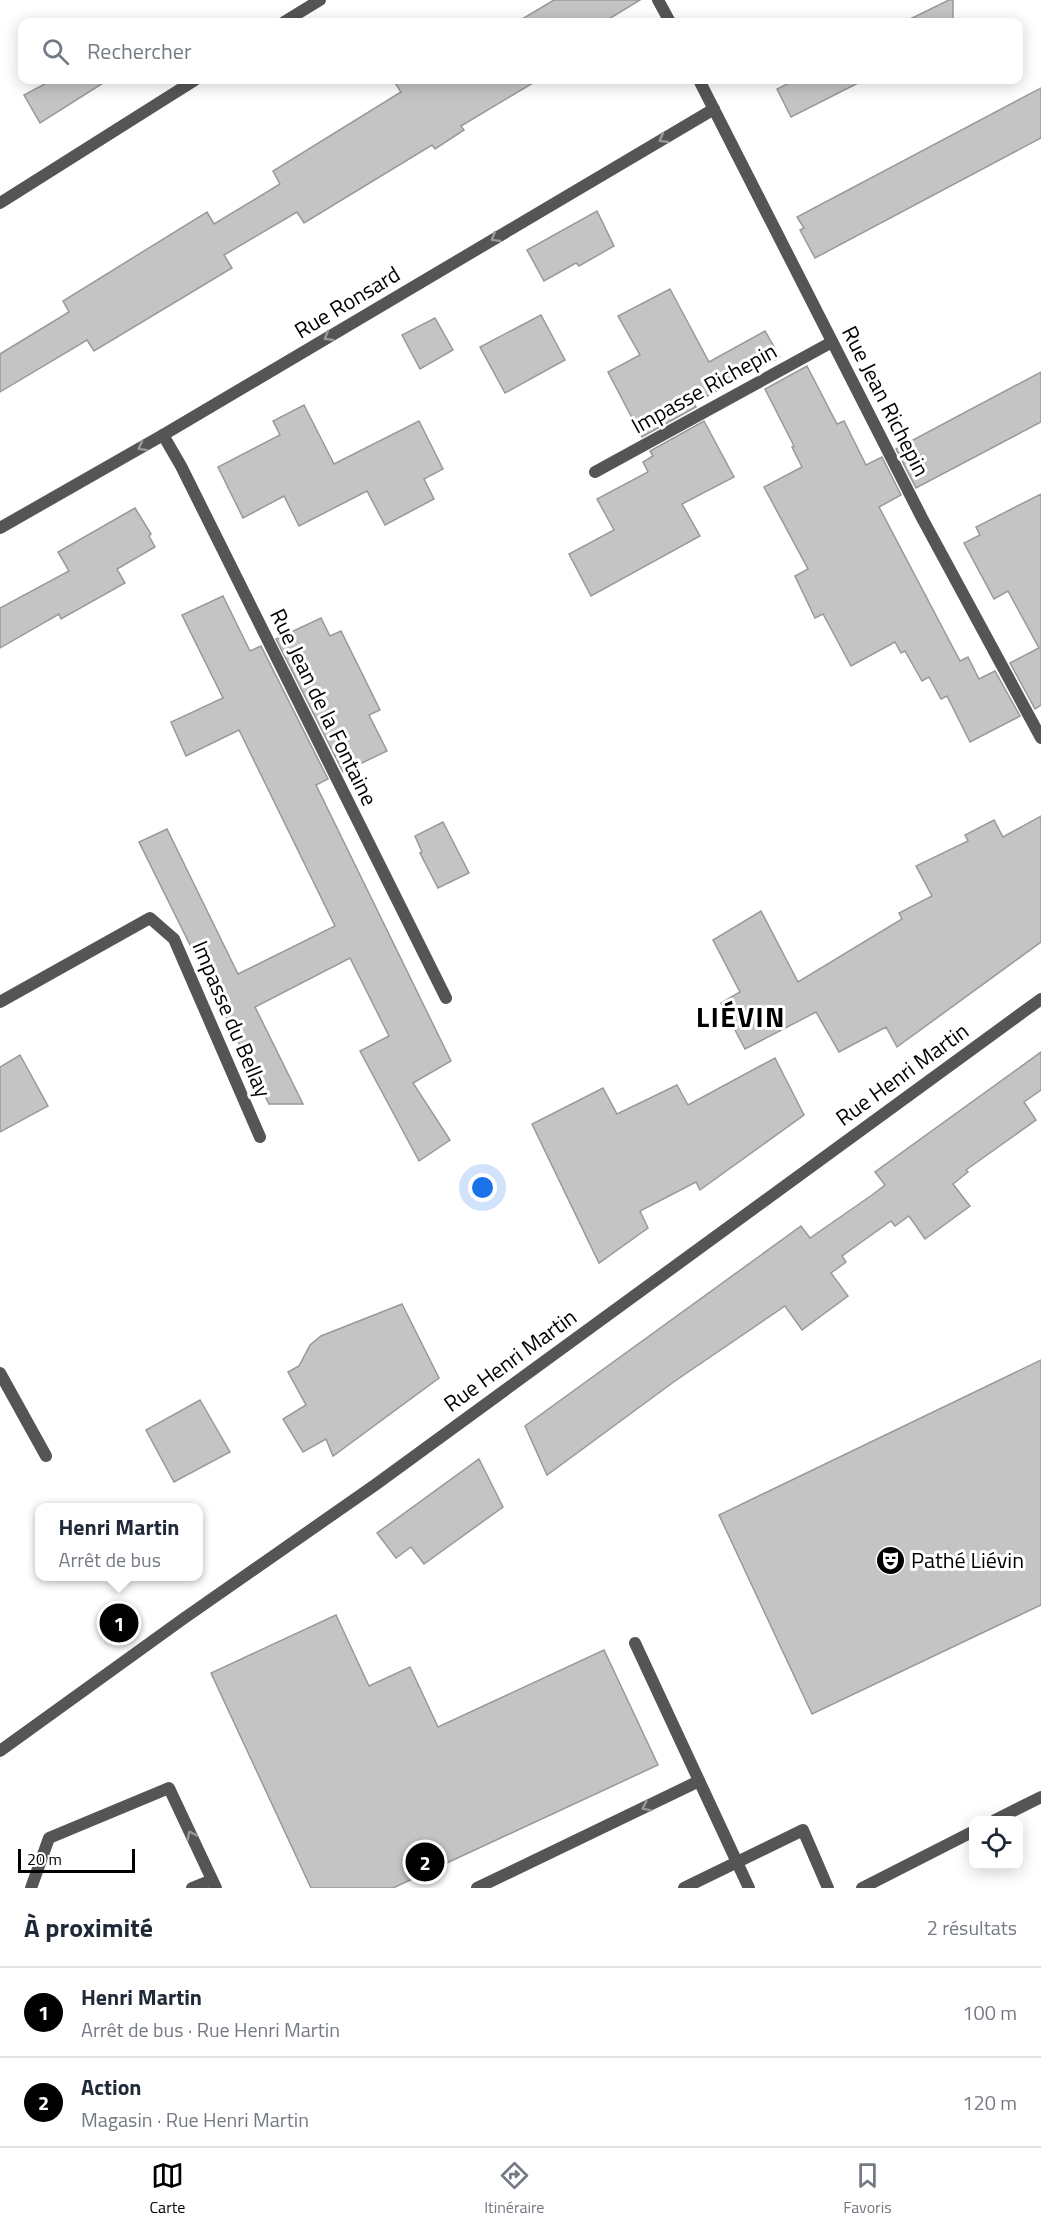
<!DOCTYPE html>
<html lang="fr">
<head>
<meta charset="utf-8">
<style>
  body { margin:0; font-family:"Titillium Web",sans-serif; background:#f6f6f7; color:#1f2937 }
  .controls { position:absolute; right:18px; bottom:18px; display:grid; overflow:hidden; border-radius:12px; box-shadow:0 3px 15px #0003 }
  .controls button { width:54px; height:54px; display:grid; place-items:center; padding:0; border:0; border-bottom:2px solid #e0e1e3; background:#fff; color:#1f2937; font:30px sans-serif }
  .scale { position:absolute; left:18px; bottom:15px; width:117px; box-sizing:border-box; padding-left:6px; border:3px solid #000; border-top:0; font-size:16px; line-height:21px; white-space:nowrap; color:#000; -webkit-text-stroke:4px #fff; paint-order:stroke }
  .you { position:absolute; left:483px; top:1188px; width:21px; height:21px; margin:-15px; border:4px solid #fff; border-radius:50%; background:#1a73e8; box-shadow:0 0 0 9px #1a73e833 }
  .badge { display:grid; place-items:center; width:39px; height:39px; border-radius:50%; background:#000; color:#fff; font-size:20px; font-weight:700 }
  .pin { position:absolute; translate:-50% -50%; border:3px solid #fff; box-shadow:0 2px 6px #0006 }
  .popup { position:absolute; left:35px; top:1503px; width:168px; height:78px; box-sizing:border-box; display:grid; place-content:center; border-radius:12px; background:#fff; filter:drop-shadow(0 2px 4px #0005); font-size:20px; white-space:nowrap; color:#747a83 }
  .popup b { font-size:22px; color:#1f2937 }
  .popup::after { content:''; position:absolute; left:50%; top:100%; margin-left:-12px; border:12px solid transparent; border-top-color:#fff }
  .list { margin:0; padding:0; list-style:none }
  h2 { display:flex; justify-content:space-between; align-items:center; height:78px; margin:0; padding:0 24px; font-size:26px }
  h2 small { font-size:20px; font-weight:400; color:#747a83 }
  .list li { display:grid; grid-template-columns:39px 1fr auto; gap:18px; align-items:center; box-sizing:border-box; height:90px; padding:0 24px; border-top:2px solid #e0e1e3 }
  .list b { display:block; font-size:22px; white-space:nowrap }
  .list p { margin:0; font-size:20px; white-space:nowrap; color:#747a83 }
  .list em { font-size:20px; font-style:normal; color:#747a83 }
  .icon { flex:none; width:33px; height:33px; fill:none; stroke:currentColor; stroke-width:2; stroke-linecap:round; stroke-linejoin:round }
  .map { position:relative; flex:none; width:1041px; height:1888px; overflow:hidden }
  .search { position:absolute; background:#fff; box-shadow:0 3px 15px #0003; left:18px; right:18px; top:18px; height:66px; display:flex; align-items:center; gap:15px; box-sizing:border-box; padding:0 21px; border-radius:12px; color:#747a83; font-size:22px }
  .sheet { height:258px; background:#fff }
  nav { display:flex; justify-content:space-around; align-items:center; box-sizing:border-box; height:84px; border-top:2px solid #e0e1e3; background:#fff; font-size:16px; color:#747a83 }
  nav a { display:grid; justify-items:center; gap:3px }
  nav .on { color:#000 }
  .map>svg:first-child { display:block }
</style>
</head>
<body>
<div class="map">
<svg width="1041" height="1888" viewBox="0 0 1041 1888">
  <rect width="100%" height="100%" fill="#fff"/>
  <!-- building -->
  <g fill="#c4c4c4" stroke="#999" stroke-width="1.5">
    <path d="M554,0H640L604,22H517Z"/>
    <path d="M949,0H953V22H904Z"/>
    <path d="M52,80H108L40,123L24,95Z"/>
    <path d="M393,80H538L461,126L464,130L435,149L432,145L304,223L297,212L224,255L232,268L94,351L87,340L0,392V354L69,312L63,301L207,212L214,224L280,184L273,171L401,92Z"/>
    <path d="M795,80H864L791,117L777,89Z"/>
    <path d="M1041,88V138L815,258L800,230L804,228L797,217Z"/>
    <path d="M597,211L614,246L579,266L576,263L544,281L527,250Z"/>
    <path d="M670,289L709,362L765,331L780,357L694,403L696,407L642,437L608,372L640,355L618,316Z"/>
    <path d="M541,315L565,360L505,393L480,347Z"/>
    <path d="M435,318L453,350L420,369L402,335Z"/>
    <path d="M807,366L837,424L844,421L866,465L882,457L901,495L879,507L960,661L968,657L979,679L995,671L1020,716L970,742L947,696L941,699L929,677L922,681L905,651L901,653L895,642L851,666L823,614L815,618L795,576L808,569L764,487L802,467L792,447L794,446L765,389Z"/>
    <path d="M1041,372V422L916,488L896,449Z"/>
    <path d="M304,405L334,464L419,421L443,469L424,479L434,499L385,525L367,491L299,526L284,496L243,518L218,467L280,435L273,421Z"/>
    <path d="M704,421L734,477L682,504L700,536L591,596L569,554L614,530L597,499L648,472L643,462L653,456L650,451Z"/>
    <path d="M1041,494V705L1035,709L1010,663L1039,648L1008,591L994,599L964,543L980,535L976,527Z"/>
    <path d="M135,508L151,534L149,536L155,547L117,569L125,583L61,619L59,614L0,648V608L69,571L58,552Z"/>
    <path d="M223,596L250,651L261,646L328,779L316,785L451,1061L413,1083L450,1140L419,1161L360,1051L389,1036L350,958L255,1007L303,1104H269L139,842L167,829L238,974L335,926L239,730L186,756L171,722L223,698L182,615Z"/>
    <path d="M321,618L330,636L341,631L380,710L369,715L387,751L343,772L276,639Z"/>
    <path d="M1041,816V942L897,1047L886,1027L839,1052L816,1012L745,1049L721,1003L740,992L713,940L761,911L798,982L902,919L899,913L932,896L916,866L968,841L965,835L994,820L1003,837Z"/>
    <path d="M443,822L469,873L438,888L420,853L422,852L415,836Z"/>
    <path d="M1041,1052V1090L1024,1102L1036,1120L966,1170L968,1172L953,1184L970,1206L925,1239L909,1216L895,1226L891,1221L842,1256L846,1262L831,1273L848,1296L802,1330L785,1306L675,1381L547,1475L525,1426L801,1226L810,1238L872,1195L885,1185L875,1172Z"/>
    <path d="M20,1055L48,1106L0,1132V1067Z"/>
    <path d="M775,1058L804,1115L700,1190L696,1182L640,1211L648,1228L599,1263L532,1124L603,1088L617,1114L677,1085L688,1105Z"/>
    <path d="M402,1304L439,1378L333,1456L326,1439L303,1452L283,1419L306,1405L288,1372L299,1366L310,1345L321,1336Z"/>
    <path d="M1041,1360V1605L812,1714L719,1515Z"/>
    <path d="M200,1400L230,1452L174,1482L146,1430Z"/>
    <path d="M479,1459L503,1507L424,1564L411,1547L396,1558L377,1533Z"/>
    <path d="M336,1615L369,1686L410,1667L438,1727L604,1650L658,1765L393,1888H311L211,1673Z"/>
  </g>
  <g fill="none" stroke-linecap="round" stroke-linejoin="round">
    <!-- service -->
    <g stroke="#555" stroke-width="12">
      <path d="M595,472L832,342"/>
      <path d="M0,1002L150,918L174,939L260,1137"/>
      <path d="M635,1643L749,1888"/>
      <path d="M31,1888L49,1838L169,1788L216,1888"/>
      <path d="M192,1888L212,1880"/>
      <path d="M477,1888L699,1781"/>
      <path d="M684,1888L803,1830L828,1888"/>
    </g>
    <!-- minor -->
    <g stroke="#555" stroke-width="12">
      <path d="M658,0L670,22"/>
      <path d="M284,22L320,0"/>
      <path d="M699,80L922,518L1041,738"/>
      <path d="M0,203L195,80"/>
      <path d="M163,435L181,466L446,998"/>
      <path d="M0,528L163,435L714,109"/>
      <path d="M0,1373L46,1456"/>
      <path d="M995,1820L1041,1797"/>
      <path d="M862,1888L974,1831"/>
    </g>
    <!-- tertiary -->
    <path stroke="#555" stroke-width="12" d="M0,1751L183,1619L375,1485L1041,999"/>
  </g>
  <!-- one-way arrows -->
  <defs><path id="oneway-chevron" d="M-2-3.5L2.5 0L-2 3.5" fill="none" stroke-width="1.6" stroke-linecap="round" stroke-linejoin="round" transform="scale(1.5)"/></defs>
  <g stroke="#999">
    <use href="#oneway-chevron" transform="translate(663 139) rotate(149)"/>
    <use href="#oneway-chevron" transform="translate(495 238) rotate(149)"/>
    <use href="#oneway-chevron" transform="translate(328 337) rotate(149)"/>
    <use href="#oneway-chevron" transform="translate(142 447) rotate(151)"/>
    <use href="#oneway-chevron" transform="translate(646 1807) rotate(154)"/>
    <use href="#oneway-chevron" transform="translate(191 1835) rotate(-115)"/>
  </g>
  <!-- icons -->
  <defs>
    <symbol id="theatre-disc" viewBox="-11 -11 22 22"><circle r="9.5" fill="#000" stroke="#fff"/><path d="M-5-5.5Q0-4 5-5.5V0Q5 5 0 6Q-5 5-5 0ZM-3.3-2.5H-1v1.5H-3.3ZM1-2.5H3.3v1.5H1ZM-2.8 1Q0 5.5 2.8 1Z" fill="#fff"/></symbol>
  </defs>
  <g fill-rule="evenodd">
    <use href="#theatre-disc" x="874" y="1544" width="33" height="33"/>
  </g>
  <g text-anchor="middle" stroke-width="6" stroke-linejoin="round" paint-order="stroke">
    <!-- street labels -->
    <g font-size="22" fill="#000" stroke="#fff">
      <text transform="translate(347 302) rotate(-31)" y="8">Rue Ronsard</text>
      <text transform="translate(704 388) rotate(-29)" y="8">Impasse Richepin</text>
      <text transform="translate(886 401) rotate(63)" y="8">Rue Jean Richepin</text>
      <text transform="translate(324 707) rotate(64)" y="8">Rue Jean de la Fontaine</text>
      <text transform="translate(232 1019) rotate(67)" y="8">Impasse du Bellay</text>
      <text transform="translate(902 1074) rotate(-36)" y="8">Rue Henri Martin</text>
      <text transform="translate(510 1360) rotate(-36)" y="8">Rue Henri Martin</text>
    </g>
    <!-- poi labels -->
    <g font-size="22" fill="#000" stroke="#fff" text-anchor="start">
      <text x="911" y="1568">Pathé Liévin</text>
    </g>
    <!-- district labels -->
    <g font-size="28" font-weight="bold" letter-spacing="1.5" fill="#000" stroke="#fff">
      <text x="741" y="1027">LIÉVIN</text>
    </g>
  </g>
</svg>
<div class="controls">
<button><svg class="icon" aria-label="locate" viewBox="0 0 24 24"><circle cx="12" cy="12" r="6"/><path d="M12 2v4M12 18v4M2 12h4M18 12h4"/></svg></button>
</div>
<div class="scale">20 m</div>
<div class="you"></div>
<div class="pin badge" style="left:119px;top:1623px">1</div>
<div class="popup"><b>Henri Martin</b>Arrêt de bus</div>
<div class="pin badge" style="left:425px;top:1862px">2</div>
<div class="search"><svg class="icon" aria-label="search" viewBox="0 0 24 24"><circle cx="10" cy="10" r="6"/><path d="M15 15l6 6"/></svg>Rechercher</div>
</div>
<section class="sheet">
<h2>À proximité<small>2 résultats</small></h2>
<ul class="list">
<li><span class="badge">1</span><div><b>Henri Martin</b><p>Arrêt de bus · Rue Henri Martin</p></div><em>100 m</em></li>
<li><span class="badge">2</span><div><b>Action</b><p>Magasin · Rue Henri Martin</p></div><em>120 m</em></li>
</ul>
</section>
<nav>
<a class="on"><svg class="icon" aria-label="map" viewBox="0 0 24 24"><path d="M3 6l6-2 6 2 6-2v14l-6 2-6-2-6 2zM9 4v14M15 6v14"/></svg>Carte</a>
<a><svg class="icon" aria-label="directions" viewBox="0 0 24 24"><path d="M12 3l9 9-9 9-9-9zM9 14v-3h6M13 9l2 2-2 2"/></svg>Itinéraire</a>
<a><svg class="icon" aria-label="saved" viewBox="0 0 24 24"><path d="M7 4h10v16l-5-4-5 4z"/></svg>Favoris</a>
</nav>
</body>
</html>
